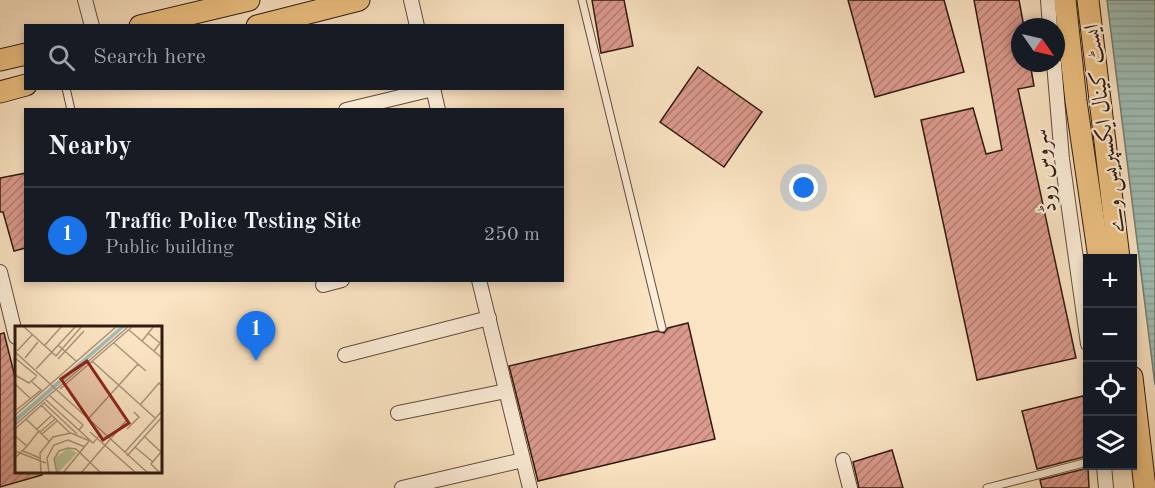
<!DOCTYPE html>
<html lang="en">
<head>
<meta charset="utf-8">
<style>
  body { margin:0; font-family:"Old Standard TT",Amiri,serif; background:#20242c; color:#f1f3f6 }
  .controls { position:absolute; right:18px; bottom:18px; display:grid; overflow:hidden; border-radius:0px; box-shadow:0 3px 9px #0003 }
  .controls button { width:54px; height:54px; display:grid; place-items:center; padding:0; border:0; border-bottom:2px solid #363941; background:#171b24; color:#f1f3f6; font:30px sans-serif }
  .compass { position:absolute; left:1011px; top:18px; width:54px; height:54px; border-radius:50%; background:#171b24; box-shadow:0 3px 9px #0003; rotate:124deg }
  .you { position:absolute; left:804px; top:188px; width:21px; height:21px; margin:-15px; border:4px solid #fff; border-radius:50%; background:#1a73e8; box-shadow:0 0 0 9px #1a73e833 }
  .badge { display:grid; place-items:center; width:39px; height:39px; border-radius:50%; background:#1a73e8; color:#fff; font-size:20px; font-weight:700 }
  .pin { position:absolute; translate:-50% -50px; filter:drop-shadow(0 2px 3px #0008) }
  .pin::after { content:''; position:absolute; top:32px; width:21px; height:18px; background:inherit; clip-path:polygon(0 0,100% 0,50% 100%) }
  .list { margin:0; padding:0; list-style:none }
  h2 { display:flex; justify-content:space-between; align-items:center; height:78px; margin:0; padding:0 24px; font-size:26px }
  h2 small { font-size:20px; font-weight:400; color:#9ea1a6 }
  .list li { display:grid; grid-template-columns:39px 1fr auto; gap:18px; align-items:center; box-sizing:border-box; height:96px; padding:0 24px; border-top:2px solid #363941 }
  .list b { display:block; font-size:22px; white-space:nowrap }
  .list p { margin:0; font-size:20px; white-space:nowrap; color:#9ea1a6 }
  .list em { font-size:20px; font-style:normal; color:#9ea1a6 }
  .icon { flex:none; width:33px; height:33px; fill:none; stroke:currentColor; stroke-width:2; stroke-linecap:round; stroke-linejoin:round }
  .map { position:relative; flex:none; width:1155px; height:488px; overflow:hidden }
  .search { position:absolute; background:#171b24; box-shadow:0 3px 9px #0003; left:24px; top:24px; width:540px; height:66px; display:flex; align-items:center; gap:15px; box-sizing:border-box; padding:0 21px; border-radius:0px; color:#9ea1a6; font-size:22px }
  .panel { position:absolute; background:#171b24; box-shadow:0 3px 9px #0003; left:24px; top:108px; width:540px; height:174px; border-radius:0px }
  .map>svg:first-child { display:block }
</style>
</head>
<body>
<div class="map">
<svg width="1155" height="488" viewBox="0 0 1155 488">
  <defs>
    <pattern id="water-rules" width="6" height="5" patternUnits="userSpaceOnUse" patternTransform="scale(1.5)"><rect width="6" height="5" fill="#9fbeb6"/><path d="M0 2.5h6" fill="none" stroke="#89a39b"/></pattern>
    <pattern id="building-hatch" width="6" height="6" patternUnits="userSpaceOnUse" patternTransform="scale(1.5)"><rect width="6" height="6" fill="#dc9a8e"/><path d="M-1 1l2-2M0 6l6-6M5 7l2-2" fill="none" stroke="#b37d73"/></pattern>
  </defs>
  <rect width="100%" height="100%" fill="#fbe4c3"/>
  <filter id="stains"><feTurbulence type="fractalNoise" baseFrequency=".00333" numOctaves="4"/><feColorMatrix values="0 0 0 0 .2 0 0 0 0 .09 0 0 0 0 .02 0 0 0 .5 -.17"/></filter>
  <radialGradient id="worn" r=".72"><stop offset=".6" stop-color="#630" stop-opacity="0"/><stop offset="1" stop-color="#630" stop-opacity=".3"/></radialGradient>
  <!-- water -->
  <path fill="url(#water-rules)" stroke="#737c74" stroke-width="1.5" d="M1107,0H1155V385Z"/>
  <!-- building -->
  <g fill="url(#building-hatch)" stroke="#301a11" stroke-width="1.5">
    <path d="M592,0H624L633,46L601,53Z"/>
    <path d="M848,0H944L964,72L875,97Z"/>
    <path d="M974,0H1019L1024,27H1020V63H1030L1034,86L1018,89L1076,358L977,380L921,120L973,108L986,154L1002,150Z"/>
    <path d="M698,67L762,112L724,167L660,122Z"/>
    <path d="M26,173V248L14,251L3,212H0V178Z"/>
    <path d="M688,323L715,439L538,481L509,366L657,331L664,333L668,328Z"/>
    <path d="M4,333L16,381V471H41L42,475L0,487V334Z"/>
    <path d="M1083,396L1088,416V456L1037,469L1022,411Z"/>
    <path d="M892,450L903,488H859L853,462Z"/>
    <path d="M1088,468L1089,488H1042L1040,480Z"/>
  </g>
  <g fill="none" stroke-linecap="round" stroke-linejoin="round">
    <defs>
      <g id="service">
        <path d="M582,0L662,328"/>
        <path d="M66,88L71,110"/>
        <path d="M987,488L1088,462"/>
      </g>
      <g id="minor">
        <path d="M85,0L92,26"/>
        <path d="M411,0L417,26"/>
        <path d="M1048,0L1050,27"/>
        <path d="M1054,63L1062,159L1088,344"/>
        <path d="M433,88L438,110"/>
        <path d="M346,110L433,89"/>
        <path d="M0,272L16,337"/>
        <path d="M479,280L530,488"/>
        <path d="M323,285L342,280"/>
        <path d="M345,355L489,318"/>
        <path d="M398,413L506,391"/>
        <path d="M843,460L850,488"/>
        <path d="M1104,466L1106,488"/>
        <path d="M402,488L523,460"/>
      </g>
      <g id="primary">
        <path d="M1065,0L1076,101L1099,258"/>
        <path d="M1088,0L1119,258"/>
        <path d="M140,26L249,0"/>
        <path d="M257,26L359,0"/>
        <path d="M0,60L26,54"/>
        <path d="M0,92L26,85"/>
        <path d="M1132,377L1145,488"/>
      </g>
    </defs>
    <!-- service casing -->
    <use href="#service" stroke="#634c3e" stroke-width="9"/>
    <!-- minor casing -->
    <use href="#minor" stroke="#634c3e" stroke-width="16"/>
    <!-- primary casing -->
    <use href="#primary" stroke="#301a11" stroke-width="23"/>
    <!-- service -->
    <use href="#service" stroke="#fcedd8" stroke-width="7"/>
    <!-- minor -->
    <use href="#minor" stroke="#fcedd8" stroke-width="14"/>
    <!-- primary -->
    <use href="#primary" stroke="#eec282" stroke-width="21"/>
  </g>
  <g text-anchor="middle" stroke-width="4.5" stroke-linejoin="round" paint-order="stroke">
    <!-- street labels -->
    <g font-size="22" fill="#301a11" stroke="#fcedd8">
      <text transform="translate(1103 129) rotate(-97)" y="8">ایسٹ کینال ایکسپریس وے</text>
      <text transform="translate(1043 171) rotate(-97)" y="8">سروس روڈ</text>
    </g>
  </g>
  <!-- overview -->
  <g transform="translate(15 326)">
    <rect width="147" height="147" fill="#fbe4c3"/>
    <path d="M53,122L62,127L43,147L39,133Z" fill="#b9c598"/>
    <path d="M106,0H111L0,97V92Z" fill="#9fbeb6"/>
    <path fill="none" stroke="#aa937c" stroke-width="1.5" d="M8,0L41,30L67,0M114,4L147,32M133,7L145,17L139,25M127,15L139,0M99,17L131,45M43,19L61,35M29,20L47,0M2,25L17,9M0,26L133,147M0,32L22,50M10,32L23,16M43,33L69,5M77,35L140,92M21,43L61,0M0,49L14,57L22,50M0,58L15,72M45,63L118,0M35,70L68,99L64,104M31,74L78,117L86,108M29,77L62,108M26,79L55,107M125,79L144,57L147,60M0,85L26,64L16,55M0,89L102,0M74,92L123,38M11,93L34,115M0,99L114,0M0,103L30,76M22,103L36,90M112,103L124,91L119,86M25,106L40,93M75,106L121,147M27,108L42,95M0,110L12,120L0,132M130,111L146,126M12,120L24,105M120,121L138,136M0,125L31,137M8,125L25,132M110,126L147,85M112,130L147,91M26,147L25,127L38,111L56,107L75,115M34,147L32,132L39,119L53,114L70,121M42,147L39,133L44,125L53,122L61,123L86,147M48,147L75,114M66,147L111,95M145,147L136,138L146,126"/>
    <path fill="#8f2418" fill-opacity="0.15" stroke="#8f2418" stroke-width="3" d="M72,35L114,97L88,114L46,53Z"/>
    <rect width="147" height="147" fill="none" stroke="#301a11" stroke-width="3"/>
  </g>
  <rect width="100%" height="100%" filter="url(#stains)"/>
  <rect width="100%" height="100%" fill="url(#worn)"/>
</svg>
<div class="controls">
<button>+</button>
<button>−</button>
<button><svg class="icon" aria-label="locate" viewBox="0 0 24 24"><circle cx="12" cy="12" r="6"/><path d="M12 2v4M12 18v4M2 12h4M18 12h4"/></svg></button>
<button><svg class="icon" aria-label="layers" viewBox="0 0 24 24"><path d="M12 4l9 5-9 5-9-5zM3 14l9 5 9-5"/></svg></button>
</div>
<svg class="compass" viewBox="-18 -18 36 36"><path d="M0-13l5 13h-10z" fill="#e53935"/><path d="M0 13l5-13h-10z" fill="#9ea1a6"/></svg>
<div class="you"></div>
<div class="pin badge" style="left:256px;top:361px">1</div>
<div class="search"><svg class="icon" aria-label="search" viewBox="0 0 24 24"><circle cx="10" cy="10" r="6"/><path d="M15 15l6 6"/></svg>Search here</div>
<section class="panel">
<h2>Nearby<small></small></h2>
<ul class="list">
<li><span class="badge">1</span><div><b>Traffic Police Testing Site</b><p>Public building</p></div><em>250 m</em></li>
</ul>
</section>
</div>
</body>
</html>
